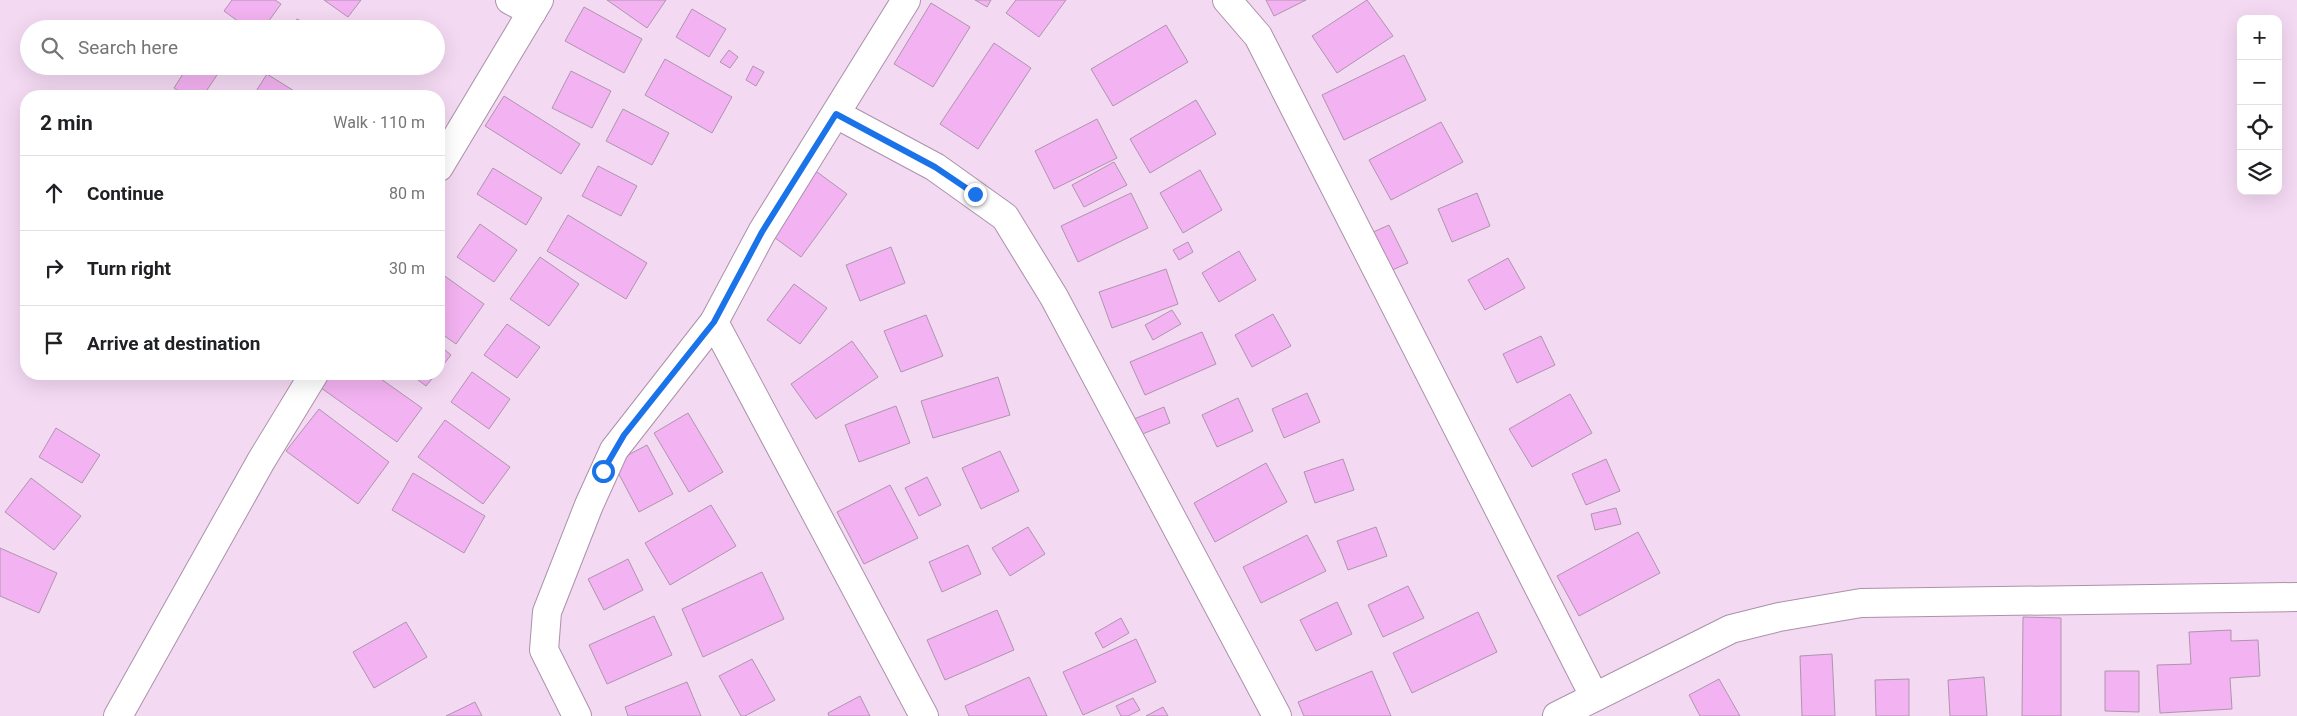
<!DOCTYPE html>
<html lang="en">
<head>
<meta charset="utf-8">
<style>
  body { margin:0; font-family:Roboto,sans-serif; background:#f6f6f6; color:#202124 }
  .controls { position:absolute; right:15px; top:15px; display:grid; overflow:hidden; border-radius:10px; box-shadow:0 5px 20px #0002 }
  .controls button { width:45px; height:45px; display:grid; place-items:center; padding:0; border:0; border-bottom:1px solid #e0e0e0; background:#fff; color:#202124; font:25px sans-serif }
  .stop { position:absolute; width:15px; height:15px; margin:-11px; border:4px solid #1a73e8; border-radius:50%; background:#fff }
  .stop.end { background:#1a73e8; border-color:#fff; box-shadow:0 1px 5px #0008 }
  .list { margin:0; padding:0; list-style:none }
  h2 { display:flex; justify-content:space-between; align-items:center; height:65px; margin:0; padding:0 20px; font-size:21px }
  h2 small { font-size:16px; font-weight:400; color:#757577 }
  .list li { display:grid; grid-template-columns:32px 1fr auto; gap:15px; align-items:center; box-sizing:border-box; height:75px; padding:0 20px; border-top:1px solid #e0e0e0 }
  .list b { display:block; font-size:19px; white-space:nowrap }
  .list em { font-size:16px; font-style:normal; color:#757577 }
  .icon { flex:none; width:28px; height:28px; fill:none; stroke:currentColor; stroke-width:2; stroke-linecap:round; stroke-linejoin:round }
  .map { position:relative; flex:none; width:2297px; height:716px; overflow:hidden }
  .search { position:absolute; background:#fff; box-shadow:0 5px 20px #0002; left:20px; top:20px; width:425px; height:55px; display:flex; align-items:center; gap:12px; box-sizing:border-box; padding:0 18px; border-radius:28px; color:#757577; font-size:19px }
  .panel { position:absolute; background:#fff; box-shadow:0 5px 20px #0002; left:20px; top:90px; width:425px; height:290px; border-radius:20px }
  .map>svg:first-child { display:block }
</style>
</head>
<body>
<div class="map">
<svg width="2297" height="716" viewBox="0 0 2297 716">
  <rect width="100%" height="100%" fill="#f4d9f3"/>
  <!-- building -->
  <g fill="#f3b2f1" stroke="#ae95ad">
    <path d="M232,0H275L281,4L263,29H249L224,11Z"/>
    <path d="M324,0H361L348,17Z"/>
    <path d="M607,0H666L647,28Z"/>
    <path d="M975,0H991L987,7Z"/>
    <path d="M1016,0H1066L1039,37L1006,13Z"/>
    <path d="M1266,0H1306L1274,16Z"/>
    <path d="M1367,0L1393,36L1337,73L1312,36Z"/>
    <path d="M931,3L970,27L933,87L894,64Z"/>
    <path d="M584,7L642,39L624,73L565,41Z"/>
    <path d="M692,9L726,29L709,57L676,37Z"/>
    <path d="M297,19L316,29H291Z"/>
    <path d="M1166,25L1188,62L1113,106L1091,69Z"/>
    <path d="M994,43L1031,68L978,149L940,124Z"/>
    <path d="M729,50L738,57L730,68L720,62Z"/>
    <path d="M1404,55L1426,100L1344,140L1322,95Z"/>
    <path d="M665,59L732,97L712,133L645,95Z"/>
    <path d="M188,66H223L203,96H186L174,88Z"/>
    <path d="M753,66L764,72L756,86L746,80Z"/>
    <path d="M571,71L611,91L592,128L552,108Z"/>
    <path d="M267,74L302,96H253Z"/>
    <path d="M504,96L580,144L561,174L485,126Z"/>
    <path d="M1196,100L1216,134L1150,173L1130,139Z"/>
    <path d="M623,109L669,133L652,165L606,141Z"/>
    <path d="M1097,119L1117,158L1054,189L1035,151Z"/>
    <path d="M1441,122L1463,162L1391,200L1369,160Z"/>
    <path d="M1114,162L1127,185L1084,207L1072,185Z"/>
    <path d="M598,166L637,186L621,216L582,196Z"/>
    <path d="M493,168L542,198L526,225L477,194Z"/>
    <path d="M813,169L847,194L801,257L767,232Z"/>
    <path d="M1200,170L1222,210L1183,233L1160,193Z"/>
    <path d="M1131,193L1148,228L1078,262L1061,226Z"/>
    <path d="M1477,193L1490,226L1452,242L1438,209Z"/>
    <path d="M568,215L647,263L626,299L547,251Z"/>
    <path d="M480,224L517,250L494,282L457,257Z"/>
    <path d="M1389,225L1408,263L1390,271L1371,233Z"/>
    <path d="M1188,242L1193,252L1179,260L1173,250Z"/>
    <path d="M891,247L905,283L860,301L846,265Z"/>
    <path d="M1239,251L1256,280L1219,302L1202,273Z"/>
    <path d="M540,257L579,284L549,326L510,299Z"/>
    <path d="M1508,258L1525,288L1485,310L1468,280Z"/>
    <path d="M1166,269L1178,304L1112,328L1099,292Z"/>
    <path d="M439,272L484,304L456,344L439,332Z"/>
    <path d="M794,284L827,308L800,344L767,320Z"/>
    <path d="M1172,310L1181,324L1153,340L1145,325Z"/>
    <path d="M1273,314L1291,346L1252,367L1235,335Z"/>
    <path d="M926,315L943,356L901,372L884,331Z"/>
    <path d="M507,324L540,347L517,378L484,355Z"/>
    <path d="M1202,332L1216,364L1145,395L1130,362Z"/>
    <path d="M1541,336L1555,365L1517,383L1503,354Z"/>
    <path d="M852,341L878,377L816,419L791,384Z"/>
    <path d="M439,345L451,355L439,370Z"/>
    <path d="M472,372L510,399L489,429L451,402Z"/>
    <path d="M325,374H374L422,408L397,442L317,385Z"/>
    <path d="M410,374H436L426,386Z"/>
    <path d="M998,377L1010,415L933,438L921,401Z"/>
    <path d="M1307,393L1320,422L1284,438L1272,409Z"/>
    <path d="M1570,394L1592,433L1532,467L1509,429Z"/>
    <path d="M1238,398L1253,431L1217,447L1202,415Z"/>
    <path d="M896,406L910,443L859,462L845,425Z"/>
    <path d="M1164,407L1170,423L1135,437L1129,421Z"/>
    <path d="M319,409L389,462L358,504L286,451Z"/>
    <path d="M688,413L723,472L689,492L654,433Z"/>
    <path d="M445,420L510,467L483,504L418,457Z"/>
    <path d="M56,428L100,455L82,483L39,457Z"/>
    <path d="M647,445L673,494L639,512L613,463Z"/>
    <path d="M1000,451L1019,491L981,509L962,468Z"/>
    <path d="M1343,459L1354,490L1315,503L1304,472Z"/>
    <path d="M1606,459L1620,491L1586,505L1572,474Z"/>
    <path d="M1266,463L1287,502L1215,542L1194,503Z"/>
    <path d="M413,473L485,516L464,553L392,510Z"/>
    <path d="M927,477L941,505L919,516L905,488Z"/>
    <path d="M31,478L81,516L54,550L5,512Z"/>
    <path d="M890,485L918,538L864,564L837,512Z"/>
    <path d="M711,505L736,546L670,585L645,543Z"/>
    <path d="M1616,508L1621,524L1595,530L1591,514Z"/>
    <path d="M1028,527L1045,554L1010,576L992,548Z"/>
    <path d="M1376,527L1387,556L1348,570L1337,541Z"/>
    <path d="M1638,532L1660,573L1579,616L1557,576Z"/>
    <path d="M1307,535L1326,571L1261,603L1243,567Z"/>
    <path d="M968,545L981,574L942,592L929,562Z"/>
    <path d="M0,548L57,573L39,613L0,596Z"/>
    <path d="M628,559L643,590L604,610L588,579Z"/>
    <path d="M762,572L784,619L703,657L682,609Z"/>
    <path d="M1408,586L1424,618L1383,637L1368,605Z"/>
    <path d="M1337,602L1352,634L1316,651L1300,620Z"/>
    <path d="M997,610L1014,650L945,680L927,640Z"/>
    <path d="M1478,612L1497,652L1412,693L1393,653Z"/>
    <path d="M654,616L672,655L607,684L589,645Z"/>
    <path d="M2023,617L2061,618V716H2022Z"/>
    <path d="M1121,618L1129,633L1103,648L1095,633Z"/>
    <path d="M406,622L427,657L374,688L353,652Z"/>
    <path d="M2231,630V641L2258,640L2260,676L2230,678L2232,709L2160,713L2157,665L2191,664L2189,632Z"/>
    <path d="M1136,639L1156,682L1083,715L1063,672Z"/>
    <path d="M1832,654L1835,716H1802L1800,656Z"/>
    <path d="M752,659L775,700L745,716H741L719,676Z"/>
    <path d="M1372,671L1391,716H1304L1298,702Z"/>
    <path d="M2105,671H2139V712L2105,711Z"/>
    <path d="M1029,677L1047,716H969L965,706Z"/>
    <path d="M1984,677L1987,716H1950L1948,680Z"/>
    <path d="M1719,679L1740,716H1700L1689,695Z"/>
    <path d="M1909,679V716H1876L1875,680Z"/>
    <path d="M687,682L701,716H628L625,707Z"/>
    <path d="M860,696L870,716H829L828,713Z"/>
    <path d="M1133,698L1140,710L1128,716H1121L1116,706Z"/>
    <path d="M475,702L482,716H446Z"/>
    <path d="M1163,707L1168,716H1146Z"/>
  </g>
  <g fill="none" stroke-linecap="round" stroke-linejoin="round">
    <defs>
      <g id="minor">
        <path d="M510,0L532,12"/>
        <path d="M1227,0L1258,36L1594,696"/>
        <path d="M836,114L935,167L1005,217L1054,297L1277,716"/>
        <path d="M439,167L539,0"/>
        <path d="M714,322L924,716"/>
        <path d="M118,716L261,461L314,374"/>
        <path d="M577,716L544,650L547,612L589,505L614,450L714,322L762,232L906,0"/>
        <path d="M1557,716L1731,629L1779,617L1861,603L2297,597"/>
      </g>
    </defs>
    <!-- minor casing -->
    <use href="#minor" stroke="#ab91aa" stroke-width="30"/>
    <!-- minor -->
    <use href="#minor" stroke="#fff" stroke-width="28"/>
  </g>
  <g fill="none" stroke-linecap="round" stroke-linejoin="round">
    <!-- route -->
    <path stroke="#1a73e8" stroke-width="6" d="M603,471L624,435L714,322L762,232L836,114L935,167L975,194"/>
  </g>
</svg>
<div class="controls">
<button>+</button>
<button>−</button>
<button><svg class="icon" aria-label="locate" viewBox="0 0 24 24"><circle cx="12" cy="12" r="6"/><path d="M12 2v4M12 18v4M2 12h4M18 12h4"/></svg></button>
<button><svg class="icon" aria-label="layers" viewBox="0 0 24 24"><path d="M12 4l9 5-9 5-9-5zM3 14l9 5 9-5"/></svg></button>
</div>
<div class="stop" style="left:603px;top:471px"></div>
<div class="stop end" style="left:975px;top:194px"></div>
<div class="search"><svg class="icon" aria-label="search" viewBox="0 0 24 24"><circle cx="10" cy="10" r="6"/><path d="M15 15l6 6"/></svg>Search here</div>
<section class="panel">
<h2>2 min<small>Walk · 110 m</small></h2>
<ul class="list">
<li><svg class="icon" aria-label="ahead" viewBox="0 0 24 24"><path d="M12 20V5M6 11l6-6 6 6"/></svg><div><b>Continue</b></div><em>80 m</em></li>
<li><svg class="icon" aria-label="right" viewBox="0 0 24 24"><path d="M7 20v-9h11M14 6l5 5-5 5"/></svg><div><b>Turn right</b></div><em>30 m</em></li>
<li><svg class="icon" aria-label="arrive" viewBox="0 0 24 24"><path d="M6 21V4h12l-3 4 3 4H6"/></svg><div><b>Arrive at destination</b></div></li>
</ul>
</section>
</div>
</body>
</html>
